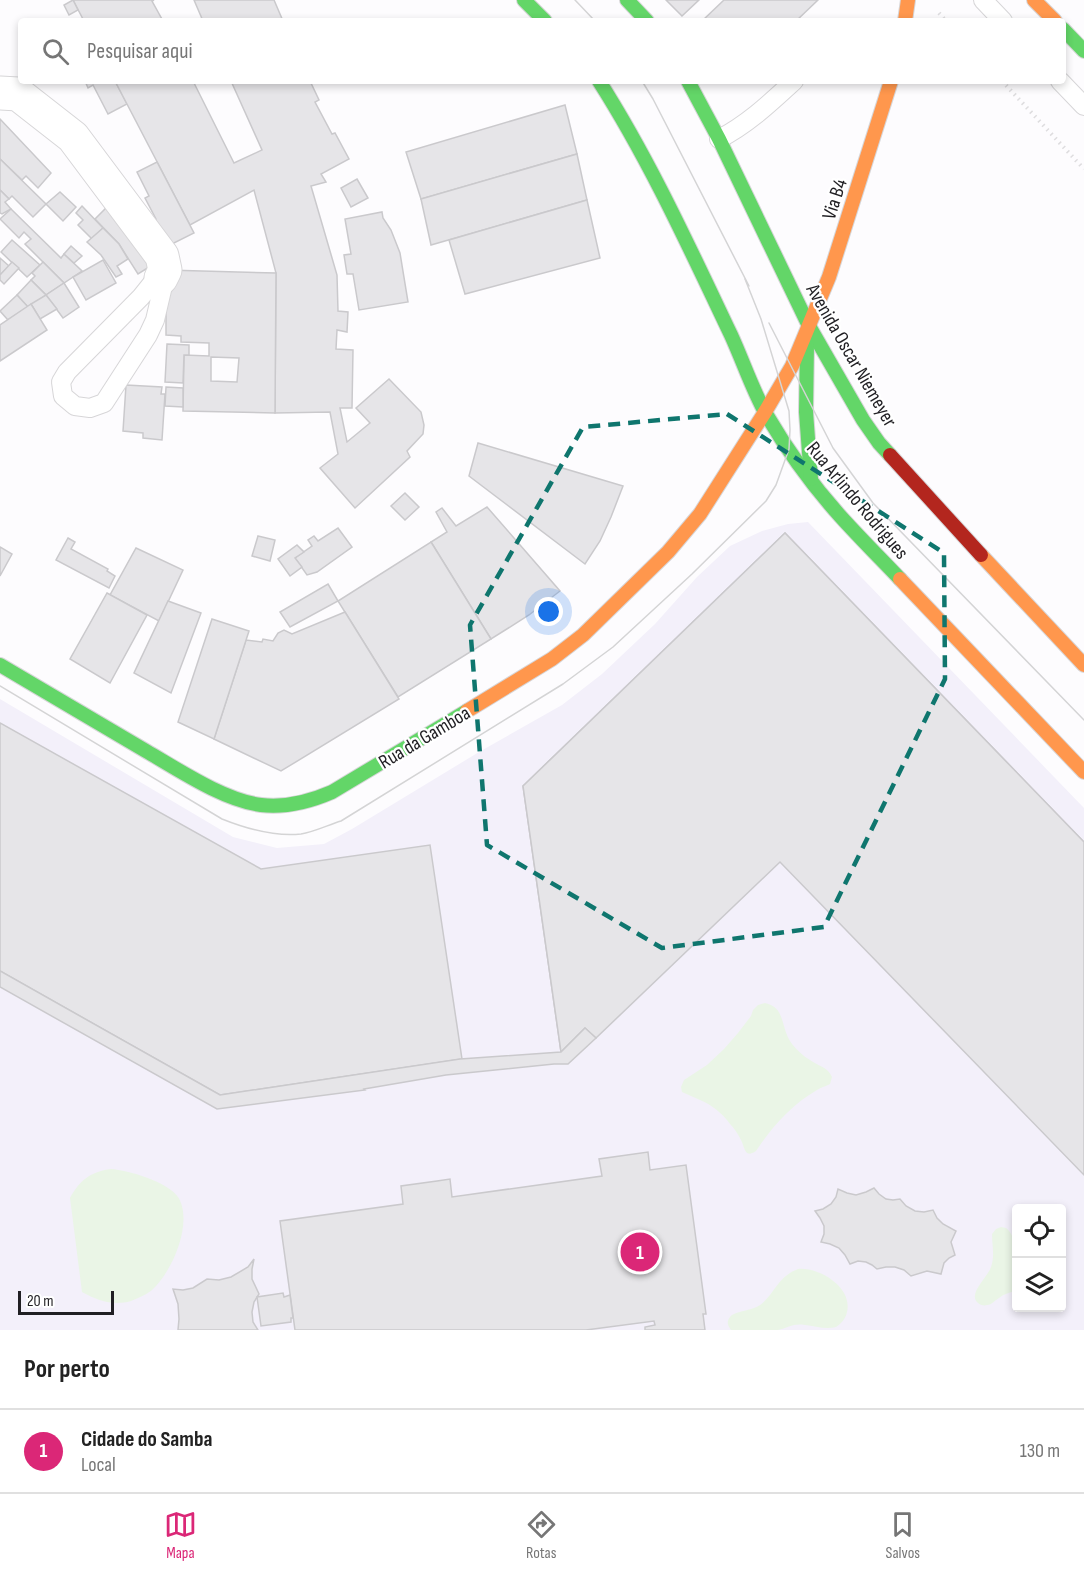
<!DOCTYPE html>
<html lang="pt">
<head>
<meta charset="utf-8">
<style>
  body { margin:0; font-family:"Sofia Sans Condensed",sans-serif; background:#f2f2f2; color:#222 }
  .controls { position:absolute; right:18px; bottom:18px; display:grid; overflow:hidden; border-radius:6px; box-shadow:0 3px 9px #0003 }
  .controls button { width:54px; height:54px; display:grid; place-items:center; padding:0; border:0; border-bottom:2px solid #e0e0e0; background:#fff; color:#222; font:30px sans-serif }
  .scale { position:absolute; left:18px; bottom:15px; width:96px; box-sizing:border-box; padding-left:6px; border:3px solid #201f23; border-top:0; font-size:16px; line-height:21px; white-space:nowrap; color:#201f23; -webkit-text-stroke:4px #fff; paint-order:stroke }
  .you { position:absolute; left:549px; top:612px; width:21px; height:21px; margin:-15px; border:4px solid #fff; border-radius:50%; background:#1a73e8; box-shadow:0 0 0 9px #1a73e833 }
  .badge { display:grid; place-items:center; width:39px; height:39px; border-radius:50%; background:#db2777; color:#fff; font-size:20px; font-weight:700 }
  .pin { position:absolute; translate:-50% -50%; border:3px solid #fff; box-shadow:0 2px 6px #0006 }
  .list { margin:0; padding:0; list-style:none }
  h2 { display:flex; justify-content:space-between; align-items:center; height:78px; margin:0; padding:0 24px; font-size:26px }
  h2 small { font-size:20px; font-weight:400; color:#767676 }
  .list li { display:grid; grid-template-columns:39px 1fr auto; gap:18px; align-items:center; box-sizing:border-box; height:84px; padding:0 24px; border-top:2px solid #e0e0e0 }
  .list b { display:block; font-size:22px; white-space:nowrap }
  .list p { margin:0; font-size:20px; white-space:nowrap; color:#767676 }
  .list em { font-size:20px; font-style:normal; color:#767676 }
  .icon { flex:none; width:33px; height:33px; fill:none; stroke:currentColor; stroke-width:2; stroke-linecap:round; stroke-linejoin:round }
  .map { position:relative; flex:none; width:1084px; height:1330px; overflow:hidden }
  .search { position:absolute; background:#fff; box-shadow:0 3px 9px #0003; left:18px; right:18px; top:18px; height:66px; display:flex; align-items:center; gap:15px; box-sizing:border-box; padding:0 21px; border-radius:6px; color:#767676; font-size:22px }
  .sheet { height:162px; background:#fff }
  nav { display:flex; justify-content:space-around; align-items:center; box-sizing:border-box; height:84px; border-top:2px solid #e0e0e0; background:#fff; font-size:16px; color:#767676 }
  nav a { display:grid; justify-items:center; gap:3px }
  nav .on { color:#db2777 }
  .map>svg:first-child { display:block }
</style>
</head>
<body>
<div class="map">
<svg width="1084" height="1330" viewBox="0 0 1084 1330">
  <rect width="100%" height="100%" fill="#fdfcfe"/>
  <!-- built -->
  <path fill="#f3f0fa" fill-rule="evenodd" d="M808,522L1084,808V1330H0V699L233,837L277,848L324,844L352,829L479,752L562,705L602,674L655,624L697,577L730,546L762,531L788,524ZM1016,1208H1062V1308H1016Z"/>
  <!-- green -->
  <g fill="#eaf5e6">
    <path d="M765,1003C786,1007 780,1028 792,1044C797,1050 803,1056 810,1060C818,1066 828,1067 832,1077L830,1084C825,1087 821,1087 817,1090C791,1105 772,1127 756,1151C744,1159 745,1147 741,1140C738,1134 734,1128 730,1124C722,1113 712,1105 700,1100C694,1097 688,1095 682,1092L681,1087L684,1080L707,1065L724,1049L738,1033L751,1016L753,1010L758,1005Z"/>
    <path d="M111,1169C128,1170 168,1182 178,1197C194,1222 172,1272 152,1290C146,1295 138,1298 131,1301C114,1306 98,1301 82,1292L70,1198C80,1180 90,1172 111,1169Z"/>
    <path d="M1001,1227L1006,1228C1020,1238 1017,1274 1016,1291C1010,1292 1004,1294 999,1298C995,1300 992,1305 987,1305C984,1306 980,1305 978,1303C967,1294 988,1277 991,1267C995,1256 992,1245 992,1234L996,1229Z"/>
    <path d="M798,1269C819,1267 853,1287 847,1312C846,1318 841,1324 836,1327C826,1330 815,1326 805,1325C793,1323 788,1328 778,1330C767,1330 743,1330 731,1330C728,1326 726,1322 730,1317C734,1311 752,1311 760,1305C775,1294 777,1277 798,1269Z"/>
  </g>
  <!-- building -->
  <g fill="#e6e5e8" stroke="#cac9cc" stroke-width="1.5" fill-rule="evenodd">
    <path d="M73,0H154L152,1L163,21H84Z"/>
    <path d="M73,0L78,10L69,15L64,5Z"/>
    <path d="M194,0H274L283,21H203Z"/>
    <path d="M666,0H699L682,16Z"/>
    <path d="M724,0H818L796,21H702Z"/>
    <path d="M85,81H115L127,104L108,114L93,85L88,88Z"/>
    <path d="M115,81H193L234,163L262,150L231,81H310L319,100L315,102L332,134L335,133L349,159L321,174L326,182L311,186L337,275L338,311L348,312L347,332L337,330L336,349L353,350L352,408H340L347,442L370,423L356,408L389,379L421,412L424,425L423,434L407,451L410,457L355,508L320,468L338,454L330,412L275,413L276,273L254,190L190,225Z"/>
    <path d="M565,105L577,154L421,199L406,152Z"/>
    <path d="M0,119L51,173L38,188L26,176L22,180L0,159Z"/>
    <path d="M577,154L587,200L431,245L421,199Z"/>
    <path d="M0,159L46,204L33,217L12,196L9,199L0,190Z"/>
    <path d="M157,162L194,233L160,250L146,223L156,219L145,198L149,196L137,172Z"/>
    <path d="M357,179L368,198L351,207L341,188Z"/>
    <path d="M0,190L9,199L5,202L11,209L2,214L0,213Z"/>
    <path d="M60,192L76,207L63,221L46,204Z"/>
    <path d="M117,197L162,259L138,274L119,244L95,219Z"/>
    <path d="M587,200L600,258L465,294L449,240Z"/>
    <path d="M82,206L103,228L92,239L78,225L83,220L76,213Z"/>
    <path d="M11,209L61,258L64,254L82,271L64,283L25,244L31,239L24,232L19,238L0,219Z"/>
    <path d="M382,212L383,218L391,230L400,253L408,302L359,310L353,274H347L344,255L351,254L345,219Z"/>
    <path d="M103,228L119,244L128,259L117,266L122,274L116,277L101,255L87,242Z"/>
    <path d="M12,240L40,265L27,277L1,252Z"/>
    <path d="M71,246L82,256L74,263L64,254Z"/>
    <path d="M0,258L9,266L0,275Z"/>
    <path d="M103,260L116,283L86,300L73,277Z"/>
    <path d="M12,262L19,268L4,284L0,280V275Z"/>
    <path d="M43,262L64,283L46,295L31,280L35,276L32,273Z"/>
    <path d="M166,270L276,273L275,413L183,411L184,355L209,356V343L181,342V336L166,335ZM211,357L239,358L237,382L211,381Z"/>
    <path d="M31,280L46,295L28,307L17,295Z"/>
    <path d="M64,283L79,307L63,318L46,295Z"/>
    <path d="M17,295L28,307L8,320L0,311Z"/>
    <path d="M46,295L57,309L40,319L31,304Z"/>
    <path d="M31,304L47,330L0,361V325Z"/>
    <path d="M167,344L189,345V355H184L183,383L165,382Z"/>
    <path d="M126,385L162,387L161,394H165L162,440L143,438V433L123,431Z"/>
    <path d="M166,387L183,388V407L165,406Z"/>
    <path d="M478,443L623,486L611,517L600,541L585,564L469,476Z"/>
    <path d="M405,493L419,507L405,520L391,506Z"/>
    <path d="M487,507L560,591L529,615L491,639L431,542L447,532L436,512L442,508L456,526Z"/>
    <path d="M338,528L352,547L317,572L307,575L295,558L312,546L308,540L314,536L318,541Z"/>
    <path d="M785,533L1084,842V1154L780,840L561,1052L523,786Z"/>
    <path d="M785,533L1084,842V1175L780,862L596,1038L585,1028L561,1052L523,786Z"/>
    <path d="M258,536L275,540L270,561L252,556Z"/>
    <path d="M68,538L75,542L71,549L108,569L107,571L115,576L109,588L56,560Z"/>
    <path d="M431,542L491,639L398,697L338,601Z"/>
    <path d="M297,545L304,552L295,558L302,567L290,576L278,559Z"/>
    <path d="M0,547L12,554L0,576Z"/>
    <path d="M136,548L183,570L159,621L110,595Z"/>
    <path d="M328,584L338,601L290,627L280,612Z"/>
    <path d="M107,593L147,615L110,683L70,659Z"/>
    <path d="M168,601L201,613L171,693L134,673Z"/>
    <path d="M345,612L399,699L281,771L214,739L246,640L262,642L263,639L273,641L278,633L284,630L292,634Z"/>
    <path d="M212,619L249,631L214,739L178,722Z"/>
    <path d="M0,723L261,869L430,845L462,1059L220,1095L0,971Z"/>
    <path d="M0,971L220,1095L460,1059L561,1052L585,1028L596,1038L568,1064H554L446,1075L364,1089L365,1090L217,1109L0,987Z"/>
    <path d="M648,1152L650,1170L686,1165L706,1314H703L705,1330H645V1327L655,1325L654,1321L586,1330H295L280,1221L403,1204L401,1186L437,1181L450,1179L452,1197L602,1176L599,1159Z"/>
    <path d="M874,1188L879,1194L886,1199L893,1200L900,1199L906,1206L915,1211L924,1212L933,1210L937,1218L943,1224L956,1231L951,1242L955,1255L949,1258L944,1263L941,1274L927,1271L911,1276L904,1270L895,1267H886L877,1269L872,1265L866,1262L858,1261L850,1264L845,1255L839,1248L830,1244L821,1242L824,1234V1226L820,1218L815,1211L823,1209L831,1204L836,1197L838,1189L847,1193L856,1195L866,1192Z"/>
    <path d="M254,1259L252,1269V1279L259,1294L254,1302L252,1312L253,1322L258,1330H178L179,1319L178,1304L173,1289L183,1290L193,1288L207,1279L219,1280L231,1277L248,1267Z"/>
    <path d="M283,1293L284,1297L290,1295L293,1318H291V1322L261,1326L257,1297Z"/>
  </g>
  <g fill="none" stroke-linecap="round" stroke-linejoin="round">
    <defs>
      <g id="lane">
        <path d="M983,0L1003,21"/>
        <path d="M1060,81L1084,106"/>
        <path d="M719,139C748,124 770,103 794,81"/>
        <path d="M161,278L163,286L155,320L148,335L104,403L90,408L75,406L63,396L61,382L67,372L141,297L153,282Z"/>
      </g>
      <path id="street" d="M0,93L18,94L73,137L162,256L165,270L161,278"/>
      <g id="fast">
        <path d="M524,0L545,21"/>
        <path d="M627,0L647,21"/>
        <path d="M1063,29L1084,51"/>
        <path d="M599,81C650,161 690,249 731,335C743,361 752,389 766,414C787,450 813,486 841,517C860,538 880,558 900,579"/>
        <path d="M688,81L719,139L809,326L863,420L879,443L890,455"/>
        <path d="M807,345L806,412L811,479"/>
        <path d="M0,665C49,694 97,722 146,751C179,770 223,800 261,805C286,808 309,802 332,792L467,711"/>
      </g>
      <g id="slow">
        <path d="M1034,0L1055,21"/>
        <path d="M905,21L908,0"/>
        <path d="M765,412L792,366L829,277L891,81"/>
        <path d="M981,555L1084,665"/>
        <path d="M900,579L1084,772"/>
        <path d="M467,711L552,659L583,635L668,552L700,514L765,412"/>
      </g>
      <path id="jam" d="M890,455L981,555"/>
    </defs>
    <!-- lane casing -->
    <use href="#lane" stroke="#d7d6d8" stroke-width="20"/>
    <!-- street casing -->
    <use href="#street" stroke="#d7d6d8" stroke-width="35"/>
    <!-- fast casing -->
    <use href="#fast" stroke="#d7d6d8" stroke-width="16"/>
    <!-- slow casing -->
    <use href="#slow" stroke="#d7d6d8" stroke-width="16"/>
    <!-- jam casing -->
    <use href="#jam" stroke="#d7d6d8" stroke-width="16"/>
    <!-- path -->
    <g stroke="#dedddf" stroke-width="4" stroke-dasharray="1.5 4.5" stroke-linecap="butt">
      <path d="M939,13L946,21"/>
      <path d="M1002,81L1084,169"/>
    </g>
    <!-- lane -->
    <use href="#lane" stroke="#fff" stroke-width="18"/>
    <!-- street -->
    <use href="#street" stroke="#fff" stroke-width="33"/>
    <!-- fast -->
    <use href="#fast" stroke="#63d668" stroke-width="14"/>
    <!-- slow -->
    <use href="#slow" stroke="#ff974d" stroke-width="14"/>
    <!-- jam -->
    <use href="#jam" stroke="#b3261e" stroke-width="14"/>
    <!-- tram -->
    <g stroke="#d4d4d5" stroke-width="1.5">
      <path d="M575,0L595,21"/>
      <path d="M642,81L653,99L749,286"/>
      <path d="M769,323L833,448L873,503L1084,720"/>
      <path d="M0,686L222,819C247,829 274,837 301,834C314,832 328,825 341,821L563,684L613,647L692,574L766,501L776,485L789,449L790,430L789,411L761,319L745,279"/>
    </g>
  </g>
  <!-- marked area -->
  <path fill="none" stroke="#0f766e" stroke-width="4.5" stroke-dasharray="12 8" stroke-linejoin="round" d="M727,414L944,553L945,679L824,927L662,948L487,845L470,625L583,427Z"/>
  <g text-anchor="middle" stroke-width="4.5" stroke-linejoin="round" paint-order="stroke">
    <!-- street labels -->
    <g font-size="20" fill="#201f23" stroke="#fff">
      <text transform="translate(834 199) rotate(-72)" y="7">Via B4</text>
      <text transform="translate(852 355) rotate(60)" y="7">Avenida Oscar Niemeyer</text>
      <text transform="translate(858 500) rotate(50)" y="7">Rua Arlindo Rodrigues</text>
      <text transform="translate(424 737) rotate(-31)" y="7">Rua da Gamboa</text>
    </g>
  </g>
</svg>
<div class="controls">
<button><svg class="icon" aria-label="locate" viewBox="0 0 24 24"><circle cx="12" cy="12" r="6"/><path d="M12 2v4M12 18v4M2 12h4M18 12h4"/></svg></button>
<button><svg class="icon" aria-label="layers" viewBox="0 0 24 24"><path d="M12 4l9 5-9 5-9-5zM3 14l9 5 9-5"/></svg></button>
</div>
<div class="scale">20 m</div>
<div class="you"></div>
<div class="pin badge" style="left:640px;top:1252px">1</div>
<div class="search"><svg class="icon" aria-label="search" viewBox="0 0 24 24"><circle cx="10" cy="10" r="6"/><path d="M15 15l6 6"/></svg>Pesquisar aqui</div>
</div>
<section class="sheet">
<h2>Por perto<small></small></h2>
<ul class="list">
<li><span class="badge">1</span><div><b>Cidade do Samba</b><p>Local</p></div><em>130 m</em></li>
</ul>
</section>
<nav>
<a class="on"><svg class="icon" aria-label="map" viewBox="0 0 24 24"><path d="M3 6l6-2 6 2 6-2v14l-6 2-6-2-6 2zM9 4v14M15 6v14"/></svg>Mapa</a>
<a><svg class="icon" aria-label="directions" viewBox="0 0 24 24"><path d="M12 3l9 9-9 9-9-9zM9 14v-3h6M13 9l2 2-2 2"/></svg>Rotas</a>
<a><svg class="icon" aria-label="saved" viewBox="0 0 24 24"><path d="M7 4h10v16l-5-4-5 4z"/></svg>Salvos</a>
</nav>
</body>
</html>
